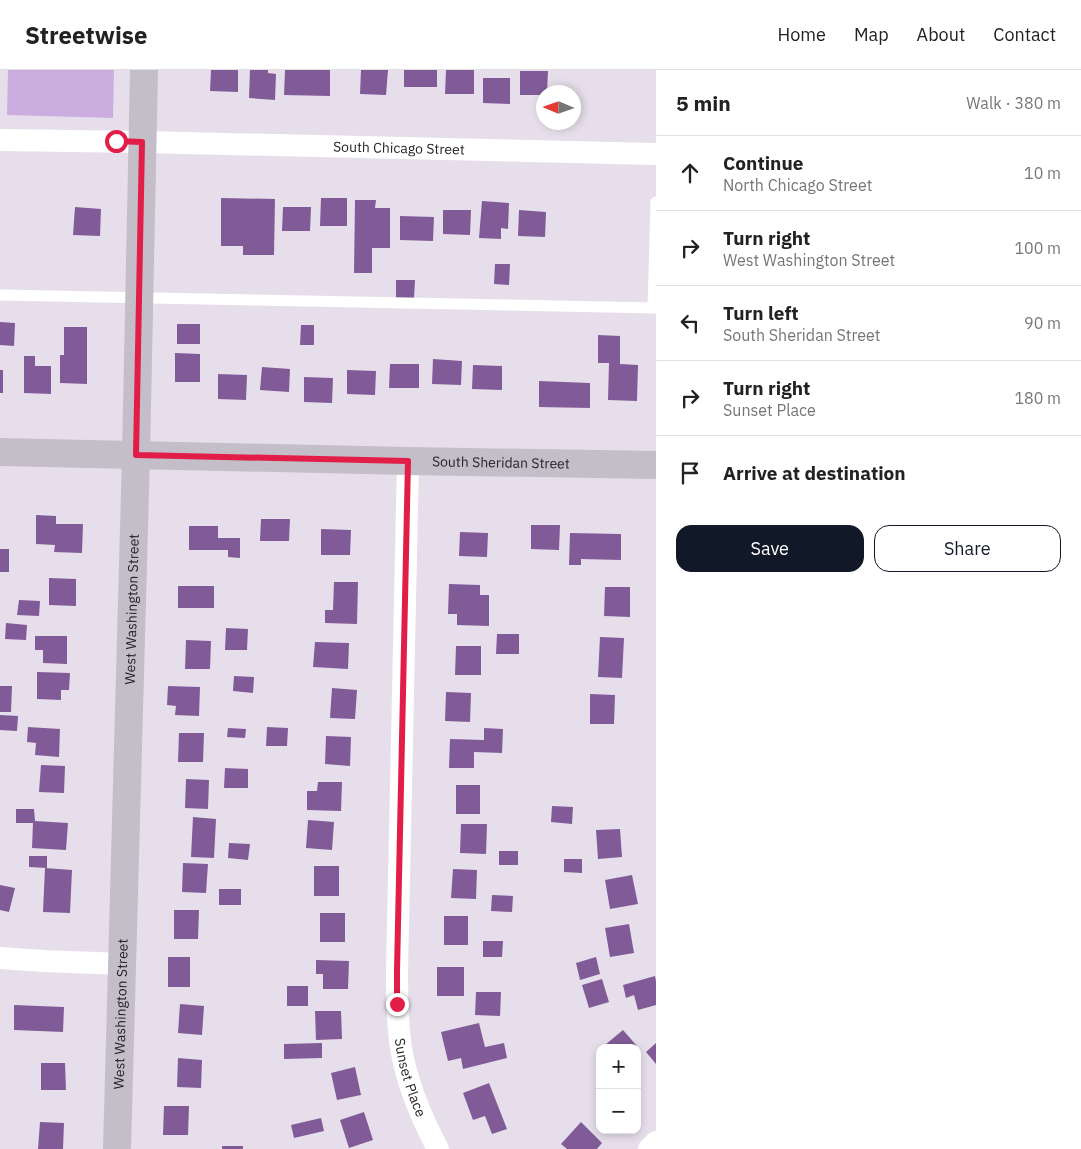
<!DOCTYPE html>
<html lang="en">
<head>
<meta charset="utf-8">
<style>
  body { margin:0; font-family:"IBM Plex Sans",sans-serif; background:#f2f2f2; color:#222 }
  .controls { position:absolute; right:15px; bottom:15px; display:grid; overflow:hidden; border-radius:10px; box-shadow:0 2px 8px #0003 }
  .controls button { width:45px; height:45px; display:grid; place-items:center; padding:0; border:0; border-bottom:1px solid #e0e0e0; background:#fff; color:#222; font:25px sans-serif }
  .compass { position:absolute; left:536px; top:15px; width:45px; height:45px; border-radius:50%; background:#fff; box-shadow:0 2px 8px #0003; rotate:272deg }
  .stop { position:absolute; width:15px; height:15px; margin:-11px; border:4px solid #e11d48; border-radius:50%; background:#fff }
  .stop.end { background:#e11d48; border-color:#fff; box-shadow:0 1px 5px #0008 }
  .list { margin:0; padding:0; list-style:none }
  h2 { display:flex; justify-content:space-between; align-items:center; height:65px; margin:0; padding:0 20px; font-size:21px }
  h2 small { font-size:16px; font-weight:400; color:#767676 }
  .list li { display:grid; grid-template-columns:32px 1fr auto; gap:15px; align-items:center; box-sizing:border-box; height:75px; padding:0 20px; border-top:1px solid #e0e0e0 }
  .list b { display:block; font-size:19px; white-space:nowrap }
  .list p { margin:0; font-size:16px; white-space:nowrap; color:#767676 }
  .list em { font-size:16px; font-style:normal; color:#767676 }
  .actions { display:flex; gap:10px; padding:15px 20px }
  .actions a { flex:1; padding:11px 0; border:1px solid #111827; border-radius:15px; text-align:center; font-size:18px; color:#111827 }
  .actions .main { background:#111827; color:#fff }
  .icon { flex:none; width:28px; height:28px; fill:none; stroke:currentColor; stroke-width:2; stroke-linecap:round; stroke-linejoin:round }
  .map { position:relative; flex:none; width:656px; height:1079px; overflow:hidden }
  header { display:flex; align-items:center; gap:30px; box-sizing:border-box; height:70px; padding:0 25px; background:#fff; border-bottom:1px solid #e0e0e0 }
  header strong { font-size:24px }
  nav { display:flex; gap:28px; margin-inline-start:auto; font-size:18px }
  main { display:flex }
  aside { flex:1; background:#fff }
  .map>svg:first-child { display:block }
</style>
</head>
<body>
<header>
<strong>Streetwise</strong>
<nav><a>Home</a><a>Map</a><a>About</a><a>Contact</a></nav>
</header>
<main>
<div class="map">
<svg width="656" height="1079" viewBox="0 0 656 1079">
  <rect width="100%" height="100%" fill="#e6dfeb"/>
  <!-- green -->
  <path fill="#cbaedf" d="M8,0H114L113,48L7,45Z"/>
  <!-- building -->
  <g fill="#815b98">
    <path d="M211,0H238V22L210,21Z"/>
    <path d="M250,0H268V3L276,4L275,30L249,28Z"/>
    <path d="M285,0H330V26L284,25Z"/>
    <path d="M361,0H388L386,25L360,24Z"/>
    <rect x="404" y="0" width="33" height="17"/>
    <path d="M446,0H474V24H445Z"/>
    <path d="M520,1H548L547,22H544V25H520Z"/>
    <path d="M483,8H510V34L483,33Z"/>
    <path d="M221,128L275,129L274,185H243V176H221Z"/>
    <path d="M321,128H347V156H320Z"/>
    <path d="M355,130H376L375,138H390V178H372V203H354Z"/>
    <path d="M482,131L509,133L508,159L501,158V169L479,168Z"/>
    <path d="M75,137L101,139L100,166L73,165Z"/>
    <path d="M283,137H311L310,161H282Z"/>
    <path d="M443,140H471L470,165L443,164Z"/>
    <path d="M519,140L546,142L545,167L518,166Z"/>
    <path d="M400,146L434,147L433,171L400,170Z"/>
    <path d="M495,194H510L509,215L494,214Z"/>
    <path d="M396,210H415L414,228H396Z"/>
    <path d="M0,252L15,253L14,276L0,275Z"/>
    <rect x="177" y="254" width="23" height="20"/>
    <path d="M301,255H314V275H300Z"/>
    <path d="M64,257H87V314L60,313V285H64Z"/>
    <path d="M598,265L620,266V294L638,295L637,331L608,330L609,293H598Z"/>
    <path d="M175,283L200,284V312H175Z"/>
    <path d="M24,286H35V296H51V324L24,323Z"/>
    <path d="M433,289L462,291L461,315L432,314Z"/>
    <path d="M390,294H419V318H389Z"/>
    <path d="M473,295L502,296V320L472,319Z"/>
    <path d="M262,297L290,299L289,322L260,320Z"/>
    <rect x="0" y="300" width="3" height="23"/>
    <path d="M347,300L376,301L375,325L347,324Z"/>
    <path d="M218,304L247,305L246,330L218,329Z"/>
    <path d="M304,307L333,308L332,333L304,332Z"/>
    <path d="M539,311L590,313V338L539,337Z"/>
    <path d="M36,445L56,446V454H83L82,483L54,482L55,475L36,474Z"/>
    <path d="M261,449H290L289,471H260Z"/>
    <path d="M531,455H560L559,480L531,479Z"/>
    <path d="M189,456H218V468H240V488L228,487V480H189Z"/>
    <path d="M321,459L351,460L350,485H321Z"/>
    <path d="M460,462L488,463L487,487L459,486Z"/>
    <path d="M570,463L621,464V490L581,489V495H569Z"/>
    <rect x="0" y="479" width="9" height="23"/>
    <path d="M49,508L76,509V536L49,535Z"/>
    <path d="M334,512H358L357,554L325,553V540H333Z"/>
    <path d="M449,514L480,515V525H489V556L457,555V544H448Z"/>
    <rect x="178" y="516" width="36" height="22"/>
    <path d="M605,517H630V547L604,546Z"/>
    <path d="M19,530L40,531L39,546L17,545Z"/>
    <path d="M6,553L27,555L26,570L5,569Z"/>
    <path d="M226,558L248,559L247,580H225Z"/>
    <path d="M497,564H519V584H496Z"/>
    <path d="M35,566H67V594L43,593V580H35Z"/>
    <path d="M600,567L624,568L622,608L598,607Z"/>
    <path d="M186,570L211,571L210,599H185Z"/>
    <path d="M315,572L349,573L348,599L313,597Z"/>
    <path d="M456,576H481V605H455Z"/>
    <path d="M37,602L70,603L69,620H61V630L37,629Z"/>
    <path d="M234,606L254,607L253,623L233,621Z"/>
    <path d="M0,616H12L11,642H0Z"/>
    <path d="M168,616L200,617L199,646L175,645L176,636L167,635Z"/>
    <path d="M332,618L357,620L355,649L330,648Z"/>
    <path d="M446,622L471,623L470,652L445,651Z"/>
    <path d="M590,624L615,625L614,654H590Z"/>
    <path d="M0,645L18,646L17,661L0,660Z"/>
    <path d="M28,657L60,659L59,687L35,685L36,673L27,672Z"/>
    <path d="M267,657L288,658L287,676H266Z"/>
    <path d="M228,658L246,659L245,668L227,667Z"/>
    <path d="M484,658L503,659L502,683L474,682V698H449L450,669L484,670Z"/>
    <path d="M179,663H204L203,692H178Z"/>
    <path d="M326,666L351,667L350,696L325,694Z"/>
    <path d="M41,695L65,696L64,723L39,722Z"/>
    <path d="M225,698L248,699V718H224Z"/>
    <path d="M186,709L209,710L208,739L185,738Z"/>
    <path d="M318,712H342L341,741L307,740V721H317Z"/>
    <rect x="456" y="715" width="24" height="29"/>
    <path d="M552,736L573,737L572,754L551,752Z"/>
    <path d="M16,739H34L35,751L68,753L66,780L32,778L33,753H16Z"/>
    <path d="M193,747L216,749L214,788L191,787Z"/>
    <path d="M308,750L334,752L332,780L306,778Z"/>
    <path d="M461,754H487L486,784L460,783Z"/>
    <path d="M620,759L622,787L598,789L596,760Z"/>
    <path d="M229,773L250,774L248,790L228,788Z"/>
    <rect x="499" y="781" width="19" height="14"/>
    <path d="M29,786H47V798L29,797Z"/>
    <path d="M564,789H582V803L564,802Z"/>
    <path d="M183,793L208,794L206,823L182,822Z"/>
    <rect x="314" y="796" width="25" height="30"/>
    <path d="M45,798L72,800L70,843L43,842Z"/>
    <path d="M453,799L477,800L476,829L451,828Z"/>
    <path d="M632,805L638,834L610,839L605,810Z"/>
    <path d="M0,815L15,818L9,842L0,840Z"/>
    <rect x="219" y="819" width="22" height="16"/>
    <path d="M492,825L513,826L512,842L491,841Z"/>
    <path d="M174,840H199L198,869H174Z"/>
    <rect x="320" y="843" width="25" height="29"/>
    <rect x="444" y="846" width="24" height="29"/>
    <path d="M629,854L634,883L610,887L605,858Z"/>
    <path d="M483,871H503L502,887H483Z"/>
    <rect x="168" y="887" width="22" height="30"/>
    <path d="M596,887L600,904L580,910L576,893Z"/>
    <path d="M316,890L349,891L348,919H323V904H316Z"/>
    <rect x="437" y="897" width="27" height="29"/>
    <path d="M655,906L656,911V935L638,940L634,925L626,928L623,915Z"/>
    <path d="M602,909L609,932L589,938L582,915Z"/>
    <rect x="287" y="916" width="21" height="20"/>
    <path d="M476,922H501L500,946L475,945Z"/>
    <path d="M180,934L204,936L202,965L178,963Z"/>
    <path d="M14,935L64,937L63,962L14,960Z"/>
    <path d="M315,941H341L342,969L316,970Z"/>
    <path d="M479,953L485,977L504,973L507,988L463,999L461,988L448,991L441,962Z"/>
    <path d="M623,960L637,976L635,978H608L605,975Z"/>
    <path d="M322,973V988L284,989V974Z"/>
    <path d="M656,973V994L646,982Z"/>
    <path d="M178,988L202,990L201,1018L177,1017Z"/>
    <path d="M41,993H65L66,1020H41Z"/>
    <path d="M355,997L361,1025L337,1030L331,1003Z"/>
    <path d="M489,1013L507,1059L492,1064L485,1046L473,1050L463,1023Z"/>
    <path d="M164,1036H189L188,1065H163Z"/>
    <path d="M364,1042L373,1070L349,1078L340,1050Z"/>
    <path d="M321,1048L324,1061L294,1068L291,1055Z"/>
    <path d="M40,1052L64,1053L63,1079H38Z"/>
    <path d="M581,1052L602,1073L597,1079H567L561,1074Z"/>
    <rect x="222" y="1076" width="21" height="3"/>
  </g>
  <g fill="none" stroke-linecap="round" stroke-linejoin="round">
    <!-- lane -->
    <g stroke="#fff" stroke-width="11">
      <path d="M0,225L656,238"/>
      <path d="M653,238L656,132"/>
    </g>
    <!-- street -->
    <g stroke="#fff" stroke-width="22">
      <path id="s1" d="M0,70L142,72L656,84"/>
      <path id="s2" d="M408,391L397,901C397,927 397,953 401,978C407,1014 421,1047 438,1079"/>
      <path d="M0,888L43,891L122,894"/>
      <path d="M649,1079L656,1072"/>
    </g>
    <!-- secondary -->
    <g stroke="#c4bec8" stroke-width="28">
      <path id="s3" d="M0,382L408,391L656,395"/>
      <path id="s4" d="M117,1079L136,385L144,0"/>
    </g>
  </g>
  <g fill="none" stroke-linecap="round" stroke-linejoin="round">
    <!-- route -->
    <path stroke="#e11d48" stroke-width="6" d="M116,71L142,72L136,385L408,391L397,901V934"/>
  </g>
  <g text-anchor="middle" stroke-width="5" stroke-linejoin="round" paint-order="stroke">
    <!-- street labels -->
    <g font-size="14" fill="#272429" stroke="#fff">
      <text dy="5" stroke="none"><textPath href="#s1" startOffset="399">South Chicago Street</textPath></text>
      <text dy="5" stroke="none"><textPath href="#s3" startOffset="501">South Sheridan Street</textPath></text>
      <text dy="5" stroke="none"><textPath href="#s4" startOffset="540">West Washington Street</textPath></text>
      <text dy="5" stroke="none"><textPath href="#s4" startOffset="135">West Washington Street</textPath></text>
      <text dy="5" stroke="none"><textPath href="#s2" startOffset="618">Sunset Place</textPath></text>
    </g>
  </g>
</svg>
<div class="controls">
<button>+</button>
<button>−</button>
</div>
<svg class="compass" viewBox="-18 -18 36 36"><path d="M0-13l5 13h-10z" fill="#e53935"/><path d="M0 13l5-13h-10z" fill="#767676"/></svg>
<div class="stop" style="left:116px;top:71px"></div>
<div class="stop end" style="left:397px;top:934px"></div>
</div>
<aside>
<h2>5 min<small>Walk · 380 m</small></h2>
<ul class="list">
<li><svg class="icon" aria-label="ahead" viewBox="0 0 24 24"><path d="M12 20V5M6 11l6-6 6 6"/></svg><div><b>Continue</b><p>North Chicago Street</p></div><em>10 m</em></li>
<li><svg class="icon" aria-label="right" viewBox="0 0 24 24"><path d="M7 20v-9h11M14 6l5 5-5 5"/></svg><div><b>Turn right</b><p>West Washington Street</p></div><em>100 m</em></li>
<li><svg class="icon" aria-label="left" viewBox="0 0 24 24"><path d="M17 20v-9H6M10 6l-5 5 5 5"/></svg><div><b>Turn left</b><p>South Sheridan Street</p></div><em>90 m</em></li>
<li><svg class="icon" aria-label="right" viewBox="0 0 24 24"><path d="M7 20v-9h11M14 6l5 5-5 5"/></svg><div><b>Turn right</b><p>Sunset Place</p></div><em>180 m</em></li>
<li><svg class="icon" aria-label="arrive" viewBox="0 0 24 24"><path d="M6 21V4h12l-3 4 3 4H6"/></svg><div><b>Arrive at destination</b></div></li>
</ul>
<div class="actions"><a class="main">Save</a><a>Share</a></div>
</aside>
</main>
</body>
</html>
